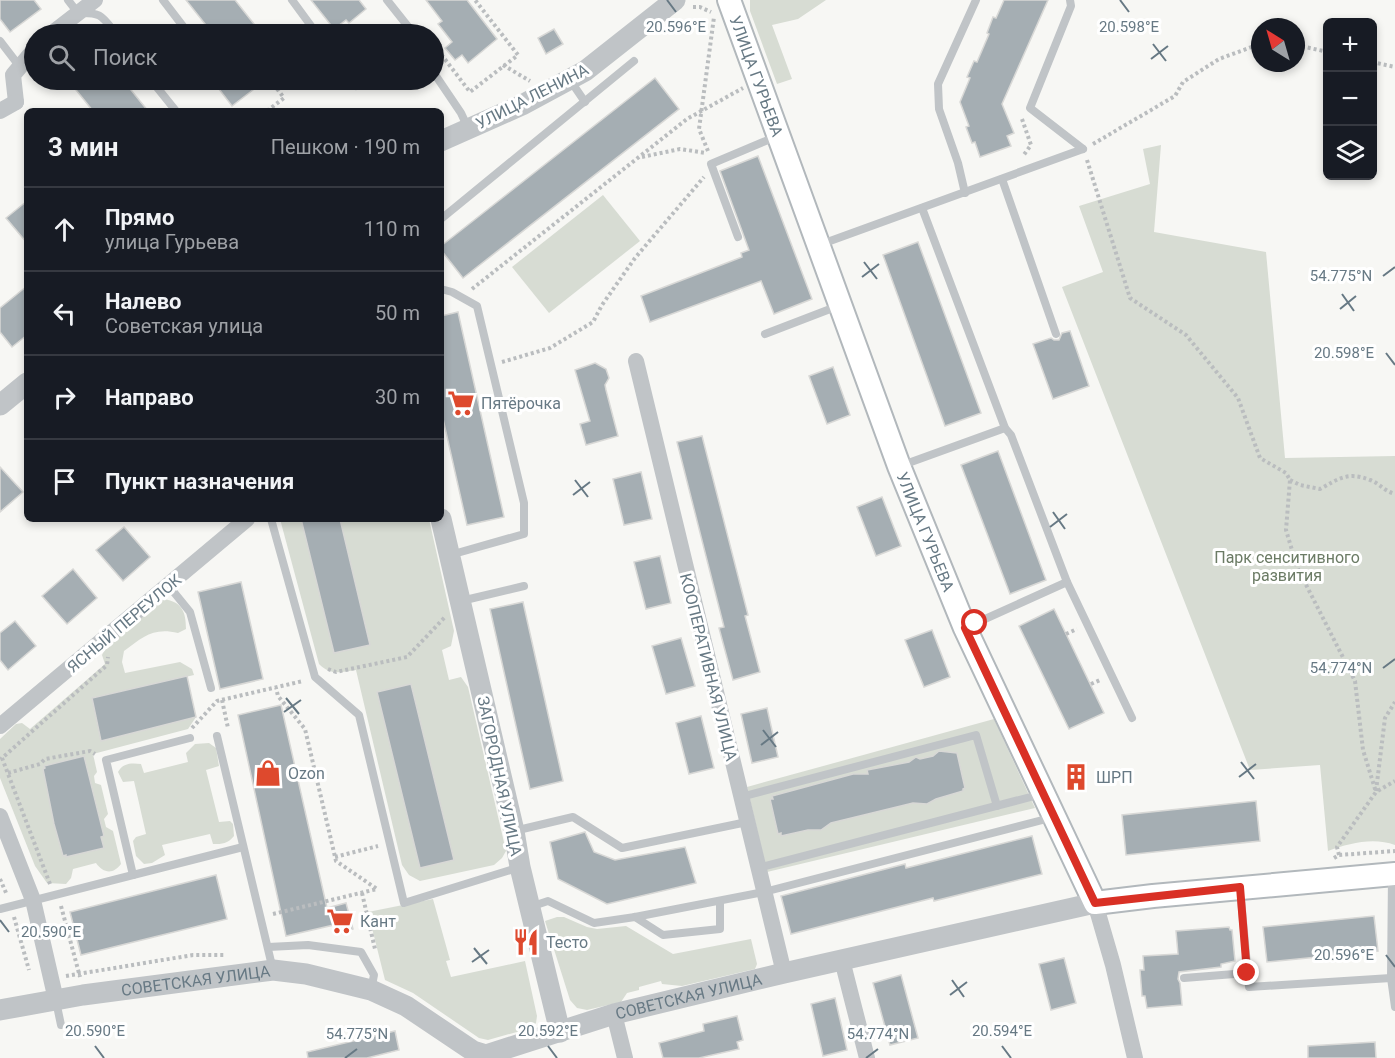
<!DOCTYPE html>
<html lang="ru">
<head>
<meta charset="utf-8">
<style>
  body { margin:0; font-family:Roboto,sans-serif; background:#242831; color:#f1f3f6 }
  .controls { position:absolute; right:18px; top:18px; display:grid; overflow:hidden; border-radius:9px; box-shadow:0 3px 9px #0003 }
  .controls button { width:54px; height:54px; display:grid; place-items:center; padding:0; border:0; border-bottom:2px solid #363941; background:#171b24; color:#f1f3f6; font:30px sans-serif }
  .compass { position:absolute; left:1251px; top:18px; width:54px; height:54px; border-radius:50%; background:#171b24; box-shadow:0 3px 9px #0003; rotate:323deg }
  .stop { position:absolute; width:18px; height:18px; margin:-14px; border:4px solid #d93025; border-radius:50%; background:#fff }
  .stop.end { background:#d93025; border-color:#fff; box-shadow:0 2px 6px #0008 }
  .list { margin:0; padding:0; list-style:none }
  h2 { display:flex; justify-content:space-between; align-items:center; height:78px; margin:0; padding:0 24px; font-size:26px }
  h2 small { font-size:20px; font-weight:400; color:#9ea1a6 }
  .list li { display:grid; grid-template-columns:39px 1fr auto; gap:18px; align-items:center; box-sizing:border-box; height:84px; padding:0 24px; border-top:2px solid #363941 }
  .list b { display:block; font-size:22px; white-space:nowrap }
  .list p { margin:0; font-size:20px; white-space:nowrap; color:#9ea1a6 }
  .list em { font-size:20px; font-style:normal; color:#9ea1a6 }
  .icon { flex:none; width:33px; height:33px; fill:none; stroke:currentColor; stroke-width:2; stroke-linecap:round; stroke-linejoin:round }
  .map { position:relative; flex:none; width:1395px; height:1058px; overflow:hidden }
  .search { position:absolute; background:#171b24; box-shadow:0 3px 9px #0003; left:24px; top:24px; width:420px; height:66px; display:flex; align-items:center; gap:15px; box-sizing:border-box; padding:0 21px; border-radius:33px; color:#9ea1a6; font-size:22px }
  .panel { position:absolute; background:#171b24; box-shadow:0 3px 9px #0003; left:24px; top:108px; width:420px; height:414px; border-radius:9px }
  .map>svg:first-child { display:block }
</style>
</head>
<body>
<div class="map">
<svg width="1395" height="1058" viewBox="0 0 1395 1058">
  <rect width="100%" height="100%" fill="#f7f7f4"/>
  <!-- green -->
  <g fill="#d7dcd3">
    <path d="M750,0H826L798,19L772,25L792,79L777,84L750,11Z"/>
    <path d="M1161,145L1154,232L1266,252L1285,458L1395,456V845C1374,837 1349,843 1328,851L1320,765L1250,770L1062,287L1103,272L1079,206L1150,184L1143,149Z"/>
    <path d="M603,195L640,241L549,313L512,267Z"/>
    <path d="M280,519H301L334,653L370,644L340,519H429L454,631L451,646L442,650L449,680L461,677L468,687L506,851L502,858L494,865L420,881L409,875L402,865L356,670C341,672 331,676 319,664Z"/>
    <path d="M164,599C182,602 186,612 186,629L178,633C153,627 143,637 124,651L122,662L125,673L180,662L192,669L194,675L92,699L102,741L196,717L188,729L93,754L97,772L94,776L95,783L101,785L108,814L104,819L106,827L113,831L121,864C113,875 103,873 96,863L73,869L71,878L66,884L47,883L35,866L0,778V739L16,724L22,723L30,729L105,664L102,655L106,647Z"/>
    <path d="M994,719L1035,808L767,872L747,787Z"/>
    <path d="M209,743L216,748L219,766L206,770L219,822L230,821L233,824L234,836C227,844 223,844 213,844L210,834L162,845L165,855L152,863L144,864L136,856L133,841L136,837L146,834L134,781L123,782L118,772C123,763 131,763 141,764L144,773L188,762L186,753L195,744Z"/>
    <path d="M433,899L450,960L446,961L451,977L525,961L537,1016L536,1023L531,1028L488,1040L479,1038L413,993L385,980L368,912Z"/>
    <path d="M557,917H564L587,927L597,929L626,926L673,954L751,939L757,964L755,969L682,986L662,984L661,981L639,987V990L627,993L621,1002L587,1010L577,1008L570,1000L545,921Z"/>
  </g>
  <!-- building -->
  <g fill="#a5aeb3" stroke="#d8d8d6" stroke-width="1.5">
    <path d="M0,0H34L41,9L10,32L0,19Z"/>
    <path d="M186,0H235L262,34H213Z"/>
    <path d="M311,0H359L366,9L349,23L346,20L334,29Z"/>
    <path d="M426,0H467L497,39L468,63L462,55L455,60L445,48L452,42L438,24L442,21Z"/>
    <path d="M1004,0H1048L1002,104L1014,133L1007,136L1011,146L980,157L975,142L972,143L966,127L969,126L960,102L970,78L967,77L974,61L977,62L989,34L987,33L993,17L996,18Z"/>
    <path d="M554,29L563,44L546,54L538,38Z"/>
    <path d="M655,78L679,109L463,278L441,250V246Z"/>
    <path d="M68,80H123L148,111H93Z"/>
    <path d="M212,80H266L232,106Z"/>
    <path d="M758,156L812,299L774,314L761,281L650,322L641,296L742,257L741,253L749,250L720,171Z"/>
    <path d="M27,201V243L6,218Z"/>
    <path d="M918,242L981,413L945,426L883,255Z"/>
    <path d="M27,286V335L12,347L0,332V308Z"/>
    <path d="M458,312L504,517L467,525L441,410V316Z"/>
    <path d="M1070,331L1089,386L1053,399L1033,344L1051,338L1054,340H1059L1062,333Z"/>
    <path d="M595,363L606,369L609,378L605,385L606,390L618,436L586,445L580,424L590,421L575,370Z"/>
    <path d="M833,367L850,415L827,424L809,376Z"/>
    <path d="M702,436L748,615L745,616L760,672L733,680L719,628L724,627L677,442Z"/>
    <path d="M998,451L1046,580L1010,594L961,465Z"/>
    <path d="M0,467L23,492L0,512Z"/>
    <path d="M641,472L652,519L624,525L613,479Z"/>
    <path d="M882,497L901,546L876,556L857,507Z"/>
    <path d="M301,519H340L370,645L334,653Z"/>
    <path d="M124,527L150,557L123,581L96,550Z"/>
    <path d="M660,556L671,603L646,609L634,562Z"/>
    <path d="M73,569L97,598L67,624L42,596Z"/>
    <path d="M241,582L263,679L220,689L198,592Z"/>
    <path d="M523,602L563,781L530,789L490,609Z"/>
    <path d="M1054,609L1104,713L1069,729L1019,626Z"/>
    <path d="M15,621L36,646L8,670L0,660V633Z"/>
    <path d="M932,630L950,677L924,687L905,640Z"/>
    <path d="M681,638L695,686L666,694L652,646Z"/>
    <path d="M187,676L196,717L101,741L92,698Z"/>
    <path d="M411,684L454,860L420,868L377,692Z"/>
    <path d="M281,705L327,908L346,903L353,929L336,934L334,925L286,936L238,715Z"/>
    <path d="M767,708L778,757L752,763L741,714Z"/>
    <path d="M701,716L714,768L689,774L676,723Z"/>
    <path d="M939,751L957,753L965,788L963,789V791L936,799L927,804L913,803L831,823L821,830H808L781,836V833L778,834L770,799H773L772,796L853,774H868L867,770L909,762L916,757L920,759L933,756Z"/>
    <path d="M84,756L104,836L101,837L104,848L66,857V855L63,856L54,824L43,769L45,768L44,766Z"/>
    <path d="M1256,801L1260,841L1126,855L1122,815Z"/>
    <path d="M585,832L594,852L615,860L685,847L696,883L607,904L558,879L550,842Z"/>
    <path d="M1032,836L1042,874L934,901L933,898L791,934L781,896L905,864L906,868Z"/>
    <path d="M216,875L227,919L81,955L70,912Z"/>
    <path d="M1374,916L1378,951L1267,962L1263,927Z"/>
    <path d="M1229,927L1230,930H1232L1235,961L1221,964V967L1179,972L1178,979L1180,983L1182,1005L1147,1008L1145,996H1142L1140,970H1144L1143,956L1178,954L1176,931Z"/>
    <path d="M1064,958L1076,1003L1051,1010L1039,964Z"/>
    <path d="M901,975L918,1038L890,1045L873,983Z"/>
    <path d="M835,998L847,1050L823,1056L811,1004Z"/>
    <path d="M737,1016L743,1040L737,1042L739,1049L699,1058H663L659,1043L704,1031L703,1024Z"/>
    <path d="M395,1031L399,1050L367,1058H308L307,1052Z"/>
    <path d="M1375,1042L1376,1058H1308V1046Z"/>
  </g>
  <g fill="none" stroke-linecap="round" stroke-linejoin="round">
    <defs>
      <g id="secondary">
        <path id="s2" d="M729,0L899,466L965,628L1095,903L1153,896L1395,874"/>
      </g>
    </defs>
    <!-- secondary casing -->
    <use href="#secondary" stroke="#b2b8bc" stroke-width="26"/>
    <!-- path -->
    <g stroke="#babdbf" stroke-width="4" stroke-dasharray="3 3" stroke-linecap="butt">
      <path d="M693,7H700L711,12"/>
      <path d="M434,45L470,92L518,55L475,0"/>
      <path d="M1296,45L1328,52"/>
      <path d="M1372,62L1395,67"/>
      <path d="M503,65L530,81"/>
      <path d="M267,111L284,98L272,82"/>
      <path d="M1022,119L1031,145L1023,156"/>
      <path d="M1093,144L1175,96L1183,82L1219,59L1260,44"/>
      <path d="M708,151L699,129L714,17"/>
      <path d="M642,157L680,149L706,153"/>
      <path d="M1087,160L1130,298L1186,335L1238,398L1260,458L1286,473L1290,480L1286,530L1297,567L1355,681L1363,750L1376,792"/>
      <path d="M472,289L687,119L743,88"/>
      <path d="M502,362L550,348L593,322L602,305L635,258L704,177"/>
      <path d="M1290,480L1300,485L1320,489C1338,479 1348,471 1370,480C1379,483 1384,491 1395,494"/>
      <path d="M1066,634L1077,629"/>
      <path d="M328,669L336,672L407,657L445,617"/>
      <path d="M1091,684L1100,680"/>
      <path d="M222,700L228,728"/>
      <path d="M192,728L217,701L303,681"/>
      <path d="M8,773L40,764L45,759L90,751L95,754"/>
      <path d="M1376,791L1385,718L1395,702"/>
      <path d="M1339,855L1337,847L1376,792L1395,781"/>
      <path d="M335,857L378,846"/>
      <path d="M1334,858L1339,855L1395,851"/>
      <path d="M0,879L7,895"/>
      <path d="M50,884L2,758L107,665L108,657"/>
      <path d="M362,893L375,949"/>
      <path d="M61,906L80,977"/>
      <path d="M273,914L377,889L336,861L305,729L278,696L276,688"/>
      <path d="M14,917L29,970"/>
      <path d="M66,976L193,955H224"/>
    </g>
    <!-- service -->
    <g stroke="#c0c4c7" stroke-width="8">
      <path d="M68,0L78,13C102,12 102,16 116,34"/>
      <path d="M163,0L189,34"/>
      <path d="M292,0L317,34"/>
      <path d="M387,0L414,34"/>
      <path d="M1070,0L1071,6L1030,108L1083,149"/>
      <path d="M0,41L20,67"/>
      <path d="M434,73L461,113L468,128"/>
      <path d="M151,80L176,111"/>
      <path d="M351,80L356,86L365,80"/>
      <path d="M570,80L585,102"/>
      <path d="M1002,179L1056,334"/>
      <path d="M965,193L958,163L939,109L938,84L976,0"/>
      <path d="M922,208L1005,428L1011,435L1067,582L1132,718"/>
      <path d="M441,219L634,61"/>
      <path d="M738,237L711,164L768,140"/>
      <path d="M819,245L1083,149"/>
      <path d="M441,289L452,292L477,306L524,503V534L450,555"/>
      <path d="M765,334L838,306"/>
      <path d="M900,466L1005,428"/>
      <path d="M271,519L315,677L359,715L404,903L520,867"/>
      <path d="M168,585L190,612L211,688"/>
      <path d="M461,601L524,586"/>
      <path d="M965,628L1067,582"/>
      <path d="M217,736L273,970"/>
      <path d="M741,797L976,735L997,806"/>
      <path d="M514,831L573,817L622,848L747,822"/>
      <path d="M758,868L1042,794"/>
      <path d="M133,875L243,847"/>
      <path d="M1392,875L1391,978L1395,1007"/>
      <path d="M1240,888L1249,987L1391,978"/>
      <path d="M530,907L548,901L594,923L635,917L764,892L1054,817"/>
      <path d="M0,909L133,875L106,760L190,738"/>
      <path d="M635,917L663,935L720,929V901"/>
      <path d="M268,947L308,945L361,952L374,975L371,990"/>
      <path d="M1184,978L1247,973"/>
      <path d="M56,1001L61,1025"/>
    </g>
    <!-- minor -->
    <g stroke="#c0c4c7" stroke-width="16">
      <path d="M51,34L95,0"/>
      <path d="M16,102L13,75L34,50"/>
      <path d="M0,111L16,102"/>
      <path d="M636,361L784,973"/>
      <path d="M0,726L247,519"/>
      <path d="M0,816L33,900L56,1000"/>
      <path d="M1095,903L1113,965L1135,1058"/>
      <path d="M842,960L867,1058"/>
      <path d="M614,1014L625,1058"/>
    </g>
    <!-- tertiary -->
    <g stroke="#c0c4c7" stroke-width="21">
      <path d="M441,141L522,105L585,71L675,0"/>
      <path d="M0,405L27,383"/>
      <path d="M441,519L514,831L520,867L560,1032"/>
      <path id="s1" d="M0,1010L83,995L273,970L306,974L371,990L406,1006L473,1051L486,1055L614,1014L784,973L1095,903"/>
    </g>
    <!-- secondary -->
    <use href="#secondary" stroke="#fff" stroke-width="22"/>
  </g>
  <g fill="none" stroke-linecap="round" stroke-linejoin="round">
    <!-- route -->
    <path stroke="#d93025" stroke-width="8" d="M975,623L965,628L1095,903L1240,887L1247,973"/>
  </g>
  <!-- ticks -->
  <path fill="none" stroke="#677984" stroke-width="2" d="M667,0L676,12M1120,0L1129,12M1153,44L1166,61M1151,59L1168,46M864,262L877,279M1383,276L1395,267M862,277L879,264M1342,294L1354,311M1340,309L1356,296M1386,353L1395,365M575,480L588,497M573,495L590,482M1053,512L1065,529M1050,527L1067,514M1383,668L1395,659M286,698L299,714M284,712L301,700M763,730L776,747M761,745L778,732M1241,762L1254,779M1239,777L1256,764M0,920L9,932M474,948L487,964M1386,955L1395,967M472,962L489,950M952,980L964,997M950,995L967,982M95,1046L104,1058M548,1046L557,1058M1002,1046L1011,1058M345,1058L357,1049M866,1058L878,1049"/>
  <!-- icons -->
  <defs>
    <symbol id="supermarket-bare" viewBox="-9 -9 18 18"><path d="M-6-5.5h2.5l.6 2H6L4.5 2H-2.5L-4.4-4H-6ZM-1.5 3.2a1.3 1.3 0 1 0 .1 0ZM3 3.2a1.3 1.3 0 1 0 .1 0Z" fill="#de492d" stroke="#fff" stroke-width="2.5" paint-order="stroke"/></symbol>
    <symbol id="shop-bare" viewBox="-9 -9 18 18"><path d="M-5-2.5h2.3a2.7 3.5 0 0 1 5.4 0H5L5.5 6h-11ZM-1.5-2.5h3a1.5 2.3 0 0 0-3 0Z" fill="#de492d" stroke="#fff" stroke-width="2.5" paint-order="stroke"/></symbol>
    <symbol id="building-bare" viewBox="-9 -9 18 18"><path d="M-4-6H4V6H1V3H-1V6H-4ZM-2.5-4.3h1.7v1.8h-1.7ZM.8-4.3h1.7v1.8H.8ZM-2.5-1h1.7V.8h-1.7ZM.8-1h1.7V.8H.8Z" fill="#de492d" stroke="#fff" stroke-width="2.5" paint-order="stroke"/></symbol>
    <symbol id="restaurant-bare" viewBox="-9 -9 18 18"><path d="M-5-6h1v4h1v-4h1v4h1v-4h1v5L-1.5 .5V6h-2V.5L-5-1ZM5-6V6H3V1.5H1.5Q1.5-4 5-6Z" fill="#de492d" stroke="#fff" stroke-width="2.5" paint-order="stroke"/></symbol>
  </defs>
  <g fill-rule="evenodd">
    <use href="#supermarket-bare" x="442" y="384" width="38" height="38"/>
    <use href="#shop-bare" x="249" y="754" width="38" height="38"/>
    <use href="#building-bare" x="1057" y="758" width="38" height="38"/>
    <use href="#supermarket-bare" x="321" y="902" width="38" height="38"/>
    <use href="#restaurant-bare" x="507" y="923" width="38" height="38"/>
  </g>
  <g text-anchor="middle" stroke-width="6" stroke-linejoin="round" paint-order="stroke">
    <!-- street labels -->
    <g font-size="16" fill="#677984" stroke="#fff">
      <text dy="6" stroke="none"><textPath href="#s2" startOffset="81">УЛИЦА ГУРЬЕВА</textPath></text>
      <text transform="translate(532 96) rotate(-27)" y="6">УЛИЦА ЛЕНИНА</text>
      <text dy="6" stroke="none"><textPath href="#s2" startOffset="567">УЛИЦА ГУРЬЕВА</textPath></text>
      <text transform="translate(124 623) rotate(-40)" y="6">ЯСНЫЙ ПЕРЕУЛОК</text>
      <text transform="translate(709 667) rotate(76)" y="6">КООПЕРАТИВНАЯ УЛИЦА</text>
      <text transform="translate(500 776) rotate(78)" y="6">ЗАГОРОДНАЯ УЛИЦА</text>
      <text dy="6" stroke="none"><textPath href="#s1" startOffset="198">СОВЕТСКАЯ УЛИЦА</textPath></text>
      <text dy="6" stroke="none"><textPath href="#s1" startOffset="720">СОВЕТСКАЯ УЛИЦА</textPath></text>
    </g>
    <!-- poi labels -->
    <g font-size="16" fill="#677984" stroke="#fff" text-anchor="start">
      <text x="481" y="409">Пятёрочка</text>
      <text x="288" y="779">Ozon</text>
      <text x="1096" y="783">ШРП</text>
      <text x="360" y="927">Кант</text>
      <text x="546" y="948">Тесто</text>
    </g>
    <!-- park labels -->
    <g font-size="16" fill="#6b7b65" stroke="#fff">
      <text x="1287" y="563">Парк сенситивного<tspan x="1287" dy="18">развития</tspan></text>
    </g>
  </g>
  <g font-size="15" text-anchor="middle" fill="#677984" stroke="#fff" stroke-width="6" stroke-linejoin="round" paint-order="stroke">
    <text x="676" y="32">20.596°E</text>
    <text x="1129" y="32">20.598°E</text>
    <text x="1341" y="281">54.775°N</text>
    <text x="1344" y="358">20.598°E</text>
    <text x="1341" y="673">54.774°N</text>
    <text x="51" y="937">20.590°E</text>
    <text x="1344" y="960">20.596°E</text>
    <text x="95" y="1036">20.590°E</text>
    <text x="548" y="1036">20.592°E</text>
    <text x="1002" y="1036">20.594°E</text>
    <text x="357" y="1039">54.775°N</text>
    <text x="878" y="1039">54.774°N</text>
  </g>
</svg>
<div class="controls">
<button>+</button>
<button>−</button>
<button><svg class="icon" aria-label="layers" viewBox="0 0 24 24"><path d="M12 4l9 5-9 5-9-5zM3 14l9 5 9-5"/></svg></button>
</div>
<svg class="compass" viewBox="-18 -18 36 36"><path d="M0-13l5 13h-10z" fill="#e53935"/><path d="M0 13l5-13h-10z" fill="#9ea1a6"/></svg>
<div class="stop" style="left:975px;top:623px"></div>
<div class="stop end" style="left:1247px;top:973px"></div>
<div class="search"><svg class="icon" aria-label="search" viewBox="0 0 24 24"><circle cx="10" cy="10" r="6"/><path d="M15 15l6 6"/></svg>Поиск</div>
<section class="panel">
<h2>3 мин<small>Пешком · 190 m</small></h2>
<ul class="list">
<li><svg class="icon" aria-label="ahead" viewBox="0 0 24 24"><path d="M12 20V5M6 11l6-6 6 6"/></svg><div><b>Прямо</b><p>улица Гурьева</p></div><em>110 m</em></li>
<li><svg class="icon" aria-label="left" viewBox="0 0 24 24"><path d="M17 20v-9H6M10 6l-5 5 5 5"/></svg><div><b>Налево</b><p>Советская улица</p></div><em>50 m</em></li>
<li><svg class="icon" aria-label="right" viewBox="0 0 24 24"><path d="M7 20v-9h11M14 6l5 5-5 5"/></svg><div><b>Направо</b></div><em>30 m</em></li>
<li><svg class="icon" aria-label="arrive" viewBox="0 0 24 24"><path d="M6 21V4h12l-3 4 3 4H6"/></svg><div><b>Пункт назначения</b></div></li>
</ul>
</section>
</div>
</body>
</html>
